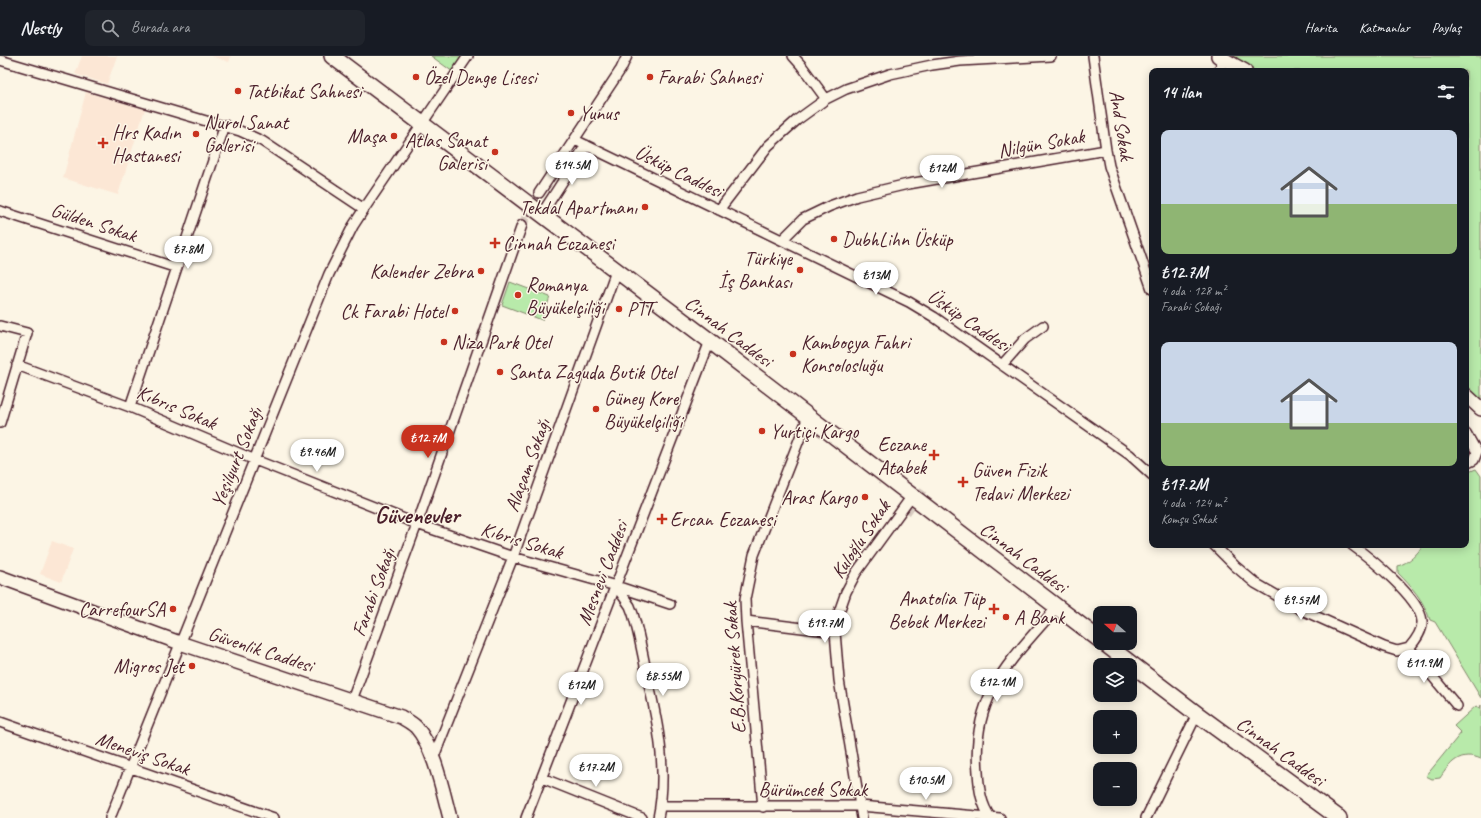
<!DOCTYPE html>
<html lang="tr">
<head>
<meta charset="utf-8">
<style>
  :root { --surface:#171b24; --page:#20242c; --text:#f1f3f6; --muted:#9ea1a6; --line:#363941; --accent:#c8321e }
  body { margin:0; font-family:Caveat,sans-serif; background:var(--page); color:var(--text); height:100vh; display:flex; flex-direction:column; font-size:15px; white-space:nowrap }
  * { box-sizing:border-box; margin:0 }
  p { font-size:13px; color:var(--muted) }
  .icon { flex:none; width:22px; height:22px; fill:none; stroke:currentColor; stroke-width:2; stroke-linecap:round; stroke-linejoin:round }
  .map { position:relative; flex:1; overflow:hidden }
  .drawer { position:absolute; left:1149px; top:12px; width:320px; height:480px; display:flex; flex-direction:column; background:var(--surface); border-radius:8px; box-shadow:0 2px 10px #0003 }
  .drawer>* { flex:none }
  .needle { width:26px; rotate:291deg }
  .buttons { position:absolute; left:1093px; top:550px; display:grid; gap:8px }
  .buttons a { display:grid; place-items:center; width:44px; height:44px; border-radius:8px; background:var(--surface); box-shadow:0 2px 10px #0003; font-size:20px }
  .price { position:absolute; translate:-50% -34px; padding:0 9px; border-radius:14px; background:#fff; color:#222; font-size:13px; line-height:26px; filter:drop-shadow(0 1px 2px #0008) }
  .price::after { content:''; position:absolute; left:50%; top:24px; width:12px; height:9px; margin-left:-6px; background:inherit; clip-path:polygon(0 0,100% 0,50% 100%) }
  .price.selected { background:var(--accent); color:#fff }
  ul { padding:0; list-style:none }
  li { display:grid; align-content:center; gap:8px; height:212px; padding:0 12px }
  li span { display:grid; place-items:center; height:124px; border-radius:8px; color:#555 }
  li>.icon { margin-inline-start:auto }
  span .icon { width:72px; height:72px; fill:#fffc; stroke-width:1 }
  li b { font-size:17px }
  h2 { display:flex; justify-content:space-between; align-items:center; height:48px; padding:0 12px; font-size:17px }
  header { display:flex; align-items:center; gap:24px; box-sizing:border-box; height:56px; padding:0 20px; background:var(--surface); border-bottom:1px solid var(--line) }
  header strong { font-size:19px }
  nav { display:flex; gap:22px; margin-inline-start:auto; font-size:14px }
  .search { width:280px; height:36px; background:var(--page); display:flex; align-items:center; gap:10px; box-sizing:border-box; padding:0 14px; border-radius:8px; color:var(--muted); font-size:15px }
  .map>svg:first-child { display:block }
</style>
</head>
<body>
<header>
<strong>Nestly</strong>
<div class="search"><svg class="icon" aria-label="search" viewBox="0 0 24 24"><circle cx="10" cy="10" r="6"/><path d="M15 15l6 6"/></svg>Burada ara</div>
<nav><a>Harita</a><a>Katmanlar</a><a>Paylaş</a></nav>
</header>
<div class="map">
<svg width="1481" height="762" viewBox="0 0 1481 762">
  <rect width="100%" height="100%" fill="#fcf5e5"/>
  <filter id="ink" filterUnits="userSpaceOnUse"><feTurbulence type="fractalNoise" baseFrequency=".025" numOctaves="2"/><feDisplacementMap in="SourceGraphic" scale="8" xChannelSelector="R" yChannelSelector="G"/><feConvolveMatrix kernelMatrix="1 2 1 2 8 2 1 2 1" color-interpolation-filters="sRGB"/></filter>
  <g filter="url(#ink)">
    <!-- built -->
    <path fill="#fce7d5" d="M82,0H117L107,28L75,18Z
      M211,0H231L229,6Z
      M86,36L145,53L118,139L63,122Z
      M52,485L73,493L61,526L40,518Z"/>
    <!-- green -->
    <path fill="#b8eaaa" stroke="#81846a" d="M431,0H462L453,16Z
      M1218,0H1481V353L1466,339V15H1245Z
      M510,226L550,241L542,264L502,249Z
      M1476,413L1481,420V642L1435,566L1430,564C1424,545 1412,531 1398,517V510C1409,506 1417,499 1423,489H1466V417Z
      M1481,649V703C1460,694 1450,707 1440,722L1432,723L1426,720L1461,677L1454,670L1476,650L1480,652Z"/>
    <g fill="none" stroke-linecap="round" stroke-linejoin="round">
      <!-- pedestrian-tunnel -->
      <path stroke="#d8cac0" stroke-width="7" stroke-dasharray="7 3.5" stroke-linecap="butt" d="M907,457L924,433"/>
      <!-- minor-tunnel -->
      <path stroke="#d8cac0" stroke-width="9" stroke-dasharray="9 4.5" stroke-linecap="butt" d="M522,169L539,137"/>
      <defs>
        <path id="minor" d="M793,0L801,9L826,43
          M1093,0L1106,94L1109,110L1152,233
          M0,4L240,75L262,85L364,153
          M1219,15L1223,3
          M575,84L909,246L934,261L1130,399L1152,419
          M539,137L621,13L627,0
          M719,154L768,90L797,64L826,43L846,33L890,18L932,9L960,5L1051,0
          M0,155L177,212
          M541,159L586,89
          M782,184L803,163L830,150L857,140L908,128L1106,94
          M0,270L27,277L0,367
          M17,309L130,351L255,404L417,468L513,501L616,530L670,548
          M1002,309L1025,283L1043,270
          M130,351L225,69
          M1466,377L1477,396L1474,404L1466,408
          M1214,489L1235,510L1255,527L1302,554L1384,591L1397,595L1409,592
          M1352,489C1370,502 1420,542 1422,565C1423,575 1415,585 1409,592
          M616,530L630,550L633,558C639,578 643,599 647,620C658,667 668,715 658,762
          M746,565L835,576
          M1409,592L1457,650
          M352,644L417,468L522,169
          M0,666L274,762
          M433,703L513,501L616,215
          M542,722L642,762
          M660,750H860L1000,762
          M763,751L746,565L745,543L754,499L808,361
          M110,762L329,218L353,170L364,153L468,0
          M526,762L710,285
          M862,762L839,624L835,576L839,556L846,536L856,517L912,440
          M991,762C981,749 979,732 978,716C971,638 1011,605 1057,551
          M1146,762L1197,658"/>
        <path id="secondary" d="M1218,0L1245,15
          M1466,339L1481,353
          M0,521L180,587L401,661C406,664 412,667 416,671C434,691 443,736 450,762"/>
        <path id="primary" d="M332,0L710,285L1100,584
          M1104,587L1197,658L1339,762"/>
      </defs>
      <!-- minor casing -->
      <use href="#minor" stroke="#4a1f2b" stroke-width="12"/>
      <!-- secondary casing -->
      <use href="#secondary" stroke="#4a1f2b" stroke-width="16"/>
      <!-- primary casing -->
      <use href="#primary" stroke="#4a1f2b" stroke-width="18"/>
      <!-- minor -->
      <use href="#minor" stroke="#fcf5e5" stroke-width="9"/>
      <!-- secondary -->
      <use href="#secondary" stroke="#fcf5e5" stroke-width="13"/>
      <!-- primary -->
      <use href="#primary" stroke="#fcf5e5" stroke-width="15"/>
    </g>
  </g>
  <!-- markers -->
  <g fill="#c8321e" stroke="#fcf5e5" stroke-width="1.5">
    <circle cx="416" cy="21" r="4"/>
    <circle cx="650" cy="21" r="4"/>
    <circle cx="238" cy="35" r="4"/>
    <circle cx="571" cy="57" r="4"/>
    <circle cx="196" cy="78" r="4"/>
    <circle cx="394" cy="80" r="4"/>
    <path d="M101 81h4v4h4v4h-4v4h-4v-4h-4v-4h4z"/>
    <circle cx="495" cy="96" r="4"/>
    <circle cx="645" cy="151" r="4"/>
    <circle cx="834" cy="183" r="4"/>
    <path d="M493 181h4v4h4v4h-4v4h-4v-4h-4v-4h4z"/>
    <circle cx="800" cy="214" r="4"/>
    <circle cx="481" cy="215" r="4"/>
    <circle cx="518" cy="239" r="4"/>
    <circle cx="619" cy="253" r="4"/>
    <circle cx="455" cy="255" r="4"/>
    <circle cx="444" cy="286" r="4"/>
    <circle cx="793" cy="298" r="4"/>
    <circle cx="500" cy="316" r="4"/>
    <circle cx="596" cy="353" r="4"/>
    <circle cx="762" cy="375" r="4"/>
    <path d="M932 393h4v4h4v4h-4v4h-4v-4h-4v-4h4z"/>
    <path d="M961 420h4v4h4v4h-4v4h-4v-4h-4v-4h4z"/>
    <circle cx="865" cy="441" r="4"/>
    <path d="M660 457h4v4h4v4h-4v4h-4v-4h-4v-4h4z"/>
    <circle cx="173" cy="553" r="4"/>
    <path d="M992 547h4v4h4v4h-4v4h-4v-4h-4v-4h4z"/>
    <circle cx="1006" cy="561" r="4"/>
    <circle cx="192" cy="610" r="4"/>
  </g>
  <g text-anchor="middle" stroke-width="3" stroke-linejoin="round" paint-order="stroke">
    <!-- poi labels -->
    <g font-size="20" fill="#4a1f2b" stroke="#fcf5e5" text-anchor="start">
      <text x="424" y="28">Özel Denge Lisesi</text>
      <text x="658" y="28">Farabi Sahnesi</text>
      <text x="246" y="42">Tatbikat Sahnesi</text>
      <text x="579" y="64">Yunus</text>
      <text x="204" y="73">Nurol Sanat<tspan x="204" dy="23">Galerisi</tspan></text>
      <text x="112" y="83">Hrs Kadın<tspan x="112" dy="23">Hastanesi</tspan></text>
      <text x="386" y="87" text-anchor="end">Maşa</text>
      <text x="487" y="91" text-anchor="end">Atlas Sanat<tspan x="487" dy="23">Galerisi</tspan></text>
      <text x="637" y="158" text-anchor="end">Tekdal Apartmanı</text>
      <text x="842" y="190">DubhLihn Üsküp</text>
      <text x="503" y="194">Cinnah Eczanesi</text>
      <text x="792" y="209" text-anchor="end">Türkiye<tspan x="792" dy="23">İş Bankası</tspan></text>
      <text x="473" y="222" text-anchor="end">Kalender Zebra</text>
      <text x="526" y="235">Romanya<tspan x="526" dy="23">Büyükelçiliği</tspan></text>
      <text x="627" y="260">PTT</text>
      <text x="447" y="262" text-anchor="end">Ck Farabi Hotel</text>
      <text x="452" y="293">Niza Park Otel</text>
      <text x="801" y="293">Kamboçya Fahri<tspan x="801" dy="23">Konsolosluğu</tspan></text>
      <text x="508" y="323">Santa Zaguda Butik Otel</text>
      <text x="604" y="349">Güney Kore<tspan x="604" dy="23">Büyükelçiliği</tspan></text>
      <text x="770" y="382">Yurtiçi Kargo</text>
      <text x="926" y="395" text-anchor="end">Eczane<tspan x="926" dy="23">Atabek</tspan></text>
      <text x="972" y="421">Güven Fizik<tspan x="972" dy="23">Tedavi Merkezi</tspan></text>
      <text x="857" y="448" text-anchor="end">Aras Kargo</text>
      <text x="670" y="470">Ercan Eczanesi</text>
      <text x="985" y="549" text-anchor="end">Anatolia Tüp<tspan x="985" dy="23">Bebek Merkezi</tspan></text>
      <text x="165" y="560" text-anchor="end">CarrefourSA</text>
      <text x="1014" y="568">A Bank</text>
      <text x="184" y="617" text-anchor="end">Migros Jet</text>
    </g>
    <!-- street labels -->
    <g font-size="20" fill="#4a1f2b" stroke="#fcf5e5">
      <text transform="translate(1122 69) rotate(81)" y="7">And Sokak</text>
      <text transform="translate(1041 87) rotate(-10)" y="7">Nilgün Sokak</text>
      <text transform="translate(679 115) rotate(26)" y="7">Üsküp Caddesi</text>
      <text transform="translate(94 166) rotate(18)" y="7">Gülden Sokak</text>
      <text transform="translate(969 264) rotate(34)" y="7">Üsküp Caddesi</text>
      <text transform="translate(729 275) rotate(37)" y="7">Cinnah Caddesi</text>
      <text transform="translate(177 351) rotate(23)" y="7">Kıbrıs Sokak</text>
      <text transform="translate(236 401) rotate(-68)" y="7">Yeşilyurt Sokağı</text>
      <text transform="translate(527 409) rotate(-70)" y="7">Alaçam Sokağı</text>
      <text transform="translate(860 483) rotate(-56)" y="7">Kuloğlu Sokak</text>
      <text transform="translate(522 484) rotate(17)" y="7">Kıbrıs Sokak</text>
      <text transform="translate(1024 501) rotate(37)" y="7">Cinnah Caddesi</text>
      <text transform="translate(602 517) rotate(-69)" y="7">Mesnevi Caddesi</text>
      <text transform="translate(373 536) rotate(-70)" y="7">Farabi Sokağı</text>
      <text transform="translate(261 593) rotate(18)" y="7">Güvenlik Caddesi</text>
      <text transform="translate(734 612) rotate(-94)" y="7">E.B.Koryürek Sokak</text>
      <text transform="translate(1281 695) rotate(36)" y="7">Cinnah Caddesi</text>
      <text transform="translate(143 697) rotate(19)" y="7">Meneviş Sokak</text>
      <text x="813" y="740">Bürümcek Sokak</text>
    </g>
    <!-- district labels -->
    <g font-size="24" font-weight="bold" fill="#4a1f2b" stroke="#fcf5e5">
      <text x="417" y="467">Güvenevler</text>
    </g>
  </g>
</svg>
<div class="buttons">
<a><svg class="needle" viewBox="-14 -14 28 28"><path d="M0-13l5 13h-10z" fill="#e53935"/><path d="M0 13l5-13h-10z" fill="#9ea1a6"/></svg></a>
<a><svg class="icon" aria-label="layers" viewBox="0 0 24 24"><path d="M12 4l9 5-9 5-9-5zM3 14l9 5 9-5"/></svg></a>
<a>+</a>
<a>−</a>
</div>
<b class="price" style="left:572px;top:130px">₺14.5M</b>
<b class="price" style="left:942px;top:133px">₺12M</b>
<b class="price" style="left:188px;top:214px">₺7.8M</b>
<b class="price" style="left:876px;top:240px">₺13M</b>
<b class="price selected" style="left:428px;top:403px">₺12.7M</b>
<b class="price" style="left:317px;top:417px">₺9.46M</b>
<b class="price" style="left:1301px;top:565px">₺9.57M</b>
<b class="price" style="left:825px;top:588px">₺19.7M</b>
<b class="price" style="left:1424px;top:628px">₺11.9M</b>
<b class="price" style="left:663px;top:641px">₺8.55M</b>
<b class="price" style="left:997px;top:647px">₺12.1M</b>
<b class="price" style="left:581px;top:650px">₺12M</b>
<b class="price" style="left:596px;top:732px">₺17.2M</b>
<b class="price" style="left:926px;top:745px">₺10.5M</b>
<section class="drawer">
<h2>14 ilan<svg class="icon" aria-label="filters" viewBox="0 0 24 24"><path d="M4 7h16M4 17h16"/><circle cx="9" cy="7" r="2"/><circle cx="15" cy="17" r="2"/></svg></h2>
<ul>
<li><span style="background:linear-gradient(#c9d6e8 60%,#8fb573 0)"><svg class="icon" aria-label="home" viewBox="0 0 24 24"><path d="M3 11l9-7 9 7M6 9v11h12V9"/></svg></span><div><b>₺12.7M</b><p>4 oda · 128 m²</p><p>Farabi Sokağı</p></div></li>
<li><span style="background:linear-gradient(#c9d6e8 65%,#8fb573 0)"><svg class="icon" aria-label="home" viewBox="0 0 24 24"><path d="M3 11l9-7 9 7M6 9v11h12V9"/></svg></span><div><b>₺17.2M</b><p>4 oda · 124 m²</p><p>Komşu Sokak</p></div></li>
</ul>
</section>
</div>
</body>
</html>
